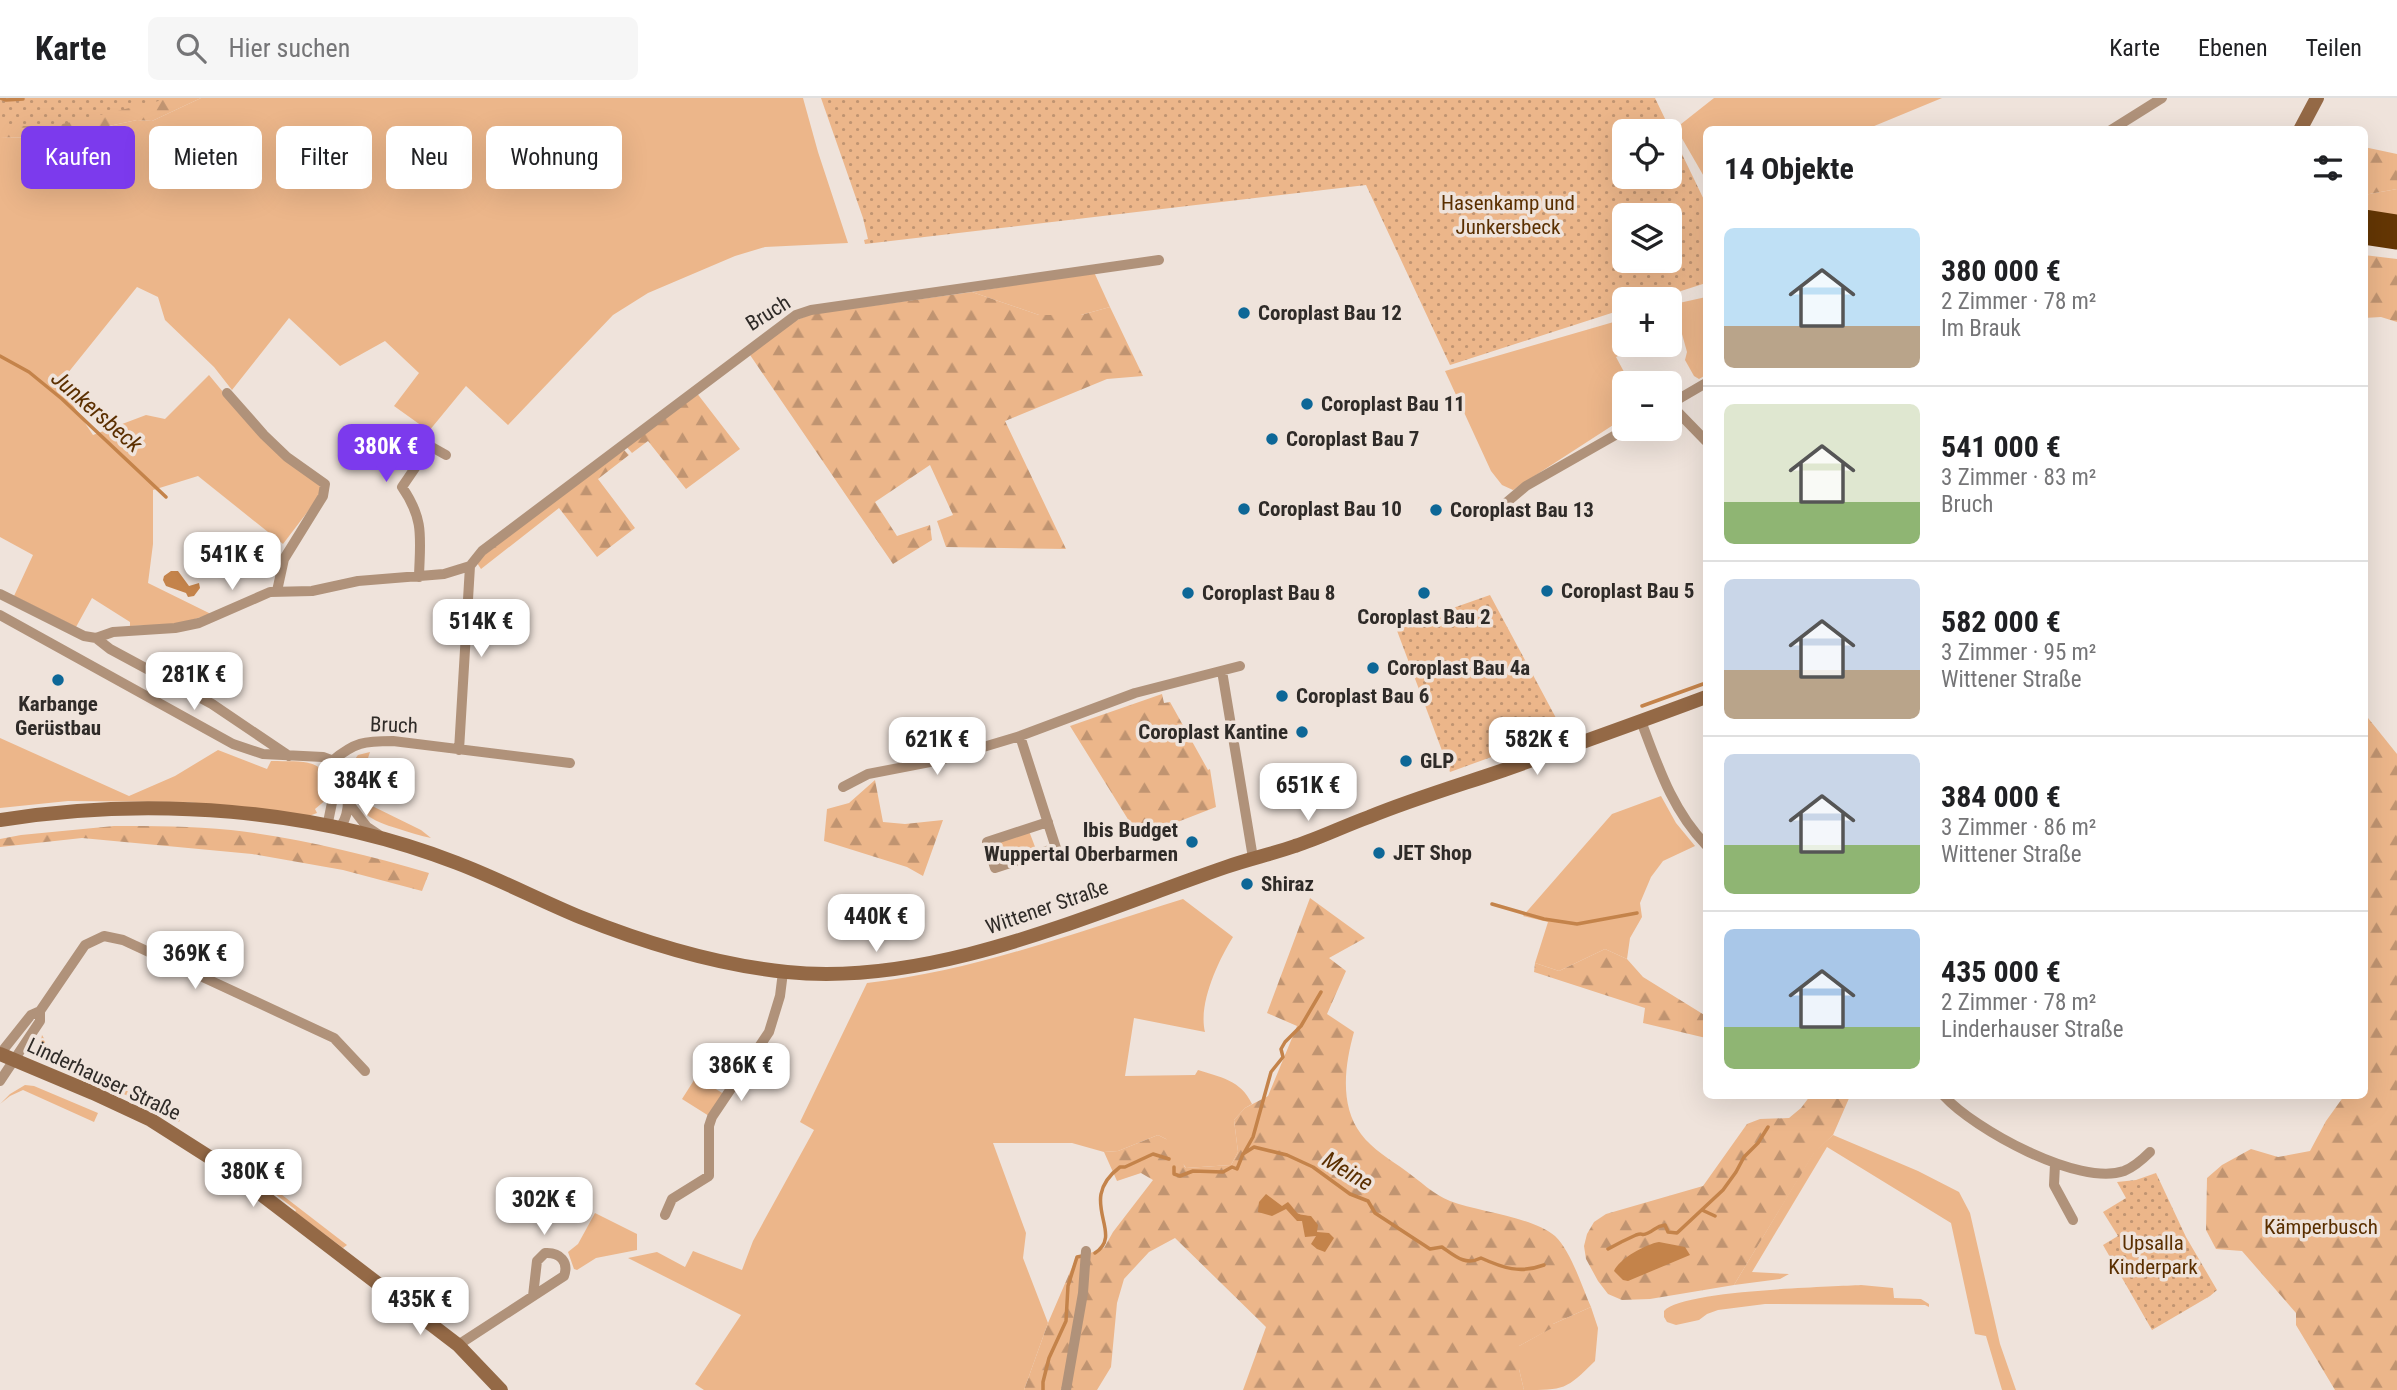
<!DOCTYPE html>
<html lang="de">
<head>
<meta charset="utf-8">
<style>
  :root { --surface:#fff; --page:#f6f6f6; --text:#202124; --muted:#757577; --line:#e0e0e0; --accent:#7c3aed }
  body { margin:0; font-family:"Roboto Condensed",sans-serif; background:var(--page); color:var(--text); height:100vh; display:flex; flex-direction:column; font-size:26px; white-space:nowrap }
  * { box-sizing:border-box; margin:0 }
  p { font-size:23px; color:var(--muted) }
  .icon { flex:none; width:38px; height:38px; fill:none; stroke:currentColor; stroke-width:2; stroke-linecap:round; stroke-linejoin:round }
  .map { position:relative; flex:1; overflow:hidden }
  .drawer { position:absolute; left:1703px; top:28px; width:665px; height:973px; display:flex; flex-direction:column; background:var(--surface); border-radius:10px; box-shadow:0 7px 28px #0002 }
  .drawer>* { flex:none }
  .guide { position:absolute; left:21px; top:28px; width:665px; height:63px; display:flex; gap:14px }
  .controls { position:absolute; left:1612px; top:21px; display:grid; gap:14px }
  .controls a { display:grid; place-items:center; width:70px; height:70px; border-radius:10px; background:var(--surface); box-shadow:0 7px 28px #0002; font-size:35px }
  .price { position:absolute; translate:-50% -60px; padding:0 16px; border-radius:14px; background:#fff; color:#222; font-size:23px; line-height:46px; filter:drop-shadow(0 2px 4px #0008) }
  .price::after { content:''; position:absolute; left:50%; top:42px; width:21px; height:16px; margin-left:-10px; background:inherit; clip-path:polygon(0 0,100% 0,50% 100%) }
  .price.active { background:var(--accent); color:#fff }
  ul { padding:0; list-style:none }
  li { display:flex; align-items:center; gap:21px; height:175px; padding:0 21px }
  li+li { border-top:2px solid var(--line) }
  li span { display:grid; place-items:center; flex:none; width:196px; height:140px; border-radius:10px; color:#555 }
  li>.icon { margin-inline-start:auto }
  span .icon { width:84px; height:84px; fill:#fffc; stroke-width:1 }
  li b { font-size:30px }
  h2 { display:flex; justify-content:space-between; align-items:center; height:84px; padding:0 21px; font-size:30px }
  .chip { padding:0 24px; border-radius:10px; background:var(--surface); box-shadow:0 7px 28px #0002; font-size:24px; line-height:63px }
  .chip.active { background:var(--accent); color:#fff }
  header { display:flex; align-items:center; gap:42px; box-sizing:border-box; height:98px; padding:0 35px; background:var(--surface); border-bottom:2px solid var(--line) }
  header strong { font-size:33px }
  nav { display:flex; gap:38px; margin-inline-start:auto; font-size:24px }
  .search { width:490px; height:63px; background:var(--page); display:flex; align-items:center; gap:18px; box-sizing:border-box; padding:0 24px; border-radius:10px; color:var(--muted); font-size:26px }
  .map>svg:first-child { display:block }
</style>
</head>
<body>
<header>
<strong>Karte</strong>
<div class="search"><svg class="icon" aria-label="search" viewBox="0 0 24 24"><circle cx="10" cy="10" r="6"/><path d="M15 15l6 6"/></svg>Hier suchen</div>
<nav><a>Karte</a><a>Ebenen</a><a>Teilen</a></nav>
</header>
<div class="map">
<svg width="2397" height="1292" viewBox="0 0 2397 1292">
  <defs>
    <pattern id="forest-firs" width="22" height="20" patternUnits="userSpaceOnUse" patternTransform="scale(1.75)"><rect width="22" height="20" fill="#ecb68a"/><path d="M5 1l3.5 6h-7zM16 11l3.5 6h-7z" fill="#c09471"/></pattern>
    <pattern id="park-dots" width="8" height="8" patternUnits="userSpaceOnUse" patternTransform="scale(1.75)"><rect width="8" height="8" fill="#ecb68a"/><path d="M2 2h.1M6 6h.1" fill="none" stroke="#c09471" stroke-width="1.8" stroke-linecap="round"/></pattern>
  </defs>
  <rect width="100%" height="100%" fill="#efe3db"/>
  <!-- grass -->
  <path fill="#ecb68a" d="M201,0H803L818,54L848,145L765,149L735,158L648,195L613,217L508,327L466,288L429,333L394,308L419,275L385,243L340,268L289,220L232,292L214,269L165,222L158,199L137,189L59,286L93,337L146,317L165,321L209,277L247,323L322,390L315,404L283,446L198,378L153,392V446L148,485L211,516L179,526L130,528V524L92,500L76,529L14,498L33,457L0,439V39L36,40L54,32L73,30L90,32L137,22L152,23Z
    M1714,0H1942L1867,31L1706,32V82L1676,30Z
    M2397,91V121L2364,111V97Z
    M1094,174L1110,209L1081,217H1039L972,194Z
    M1706,199V277L1699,281L1694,278L1685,262L1687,254L1677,218L1670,220V207Z
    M1624,221V247H1641L1616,259L1630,285H1624V320L1513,392L1502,387L1491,373L1445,273Z
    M0,640L129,698L175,678L218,652L267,671L271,663C303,664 332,658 327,701L315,711L317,715L309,718L187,704L68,703L0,710Z
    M370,654L368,660L360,667C359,681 355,695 366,705L421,732L431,740C421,738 409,734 399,731C369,722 357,716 353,683C352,673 351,666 358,657Z
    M1661,698L1676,725L1695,748L1663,763L1651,779L1640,805L1642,819L1630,840L1627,861L1605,851L1559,873L1535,865L1548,824L1523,818L1612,716Z
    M1029,733L1037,754L998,764L993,747Z
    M1183,801L1233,839C1218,863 1198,906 1205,934L1134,920L1125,978L1195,977L1198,972C1220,979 1241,982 1252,1006L1245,1010L1234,1022L1238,1054L1231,1067L1186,1070L1166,1041L1158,1037L1118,1053L1104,1054L1072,1045H993L1026,1135L1023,1160L1048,1225L1024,1292H704L695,1286L741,1217L628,1160L657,1154L685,1169L693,1153L742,1172L753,1143L814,1032L800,1024L867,885C976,873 1079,833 1183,801Z
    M42,937L50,951L180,1022L179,1024L139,1003L45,960L39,952Z
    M696,979L724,996L709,1018L682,1001Z
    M25,987L34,988L98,1015L94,1024L23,992L10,998L0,1006L10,996Z
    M1833,1037L1918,1073L1959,1094L1970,1115L2000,1246L2016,1292H2002L1986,1238L1975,1236L1951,1125L1827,1049L1752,1174L1789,1176L1780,1181L1734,1187L1814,1054Z
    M264,1083L347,1147L343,1150L295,1114L296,1112L267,1090Z
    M595,1115L637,1136V1152L596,1160L577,1172L574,1171L568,1154L578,1146Z
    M1861,1187L1893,1190L1894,1200L1921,1201L1929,1206V1209L1925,1207L1765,1206L1718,1212L1707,1216L1699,1222L1676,1227L1667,1224L1664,1219V1213C1681,1192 1829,1189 1861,1187Z
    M1591,1209L1598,1230L1595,1263C1566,1292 1564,1292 1524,1292L1519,1271V1248L1553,1229V1226Z"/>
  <!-- forest -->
  <path fill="url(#forest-firs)" d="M45,0H201L152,23L137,22L90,32L73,30L54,32L36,40L0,39V1Z
    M2364,49L2397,56V91L2364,97Z
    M2364,157L2397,161V224L2381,219L2364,220Z
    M972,194L1039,217H1081L1110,209L1143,278L1107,281L1005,323L1066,451L946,449L937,423L953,417L930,367L875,404L897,438L930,427L932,442L893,466L748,254L789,225L812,216Z
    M696,294L740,351L686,391L648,343L632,355L625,347Z
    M624,352L629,357L598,381L635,430L597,459L559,410L481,471L477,465L480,457Z
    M1162,596L1164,605L1170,604L1208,672L1210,671L1216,709L1139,739L1070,628Z
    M2364,615L2397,656V1292H2335L2296,1227V1215L2242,1153L2216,1151L2206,1132L2207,1080L2222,1067L2251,1051L2278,1059L2310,1053L2326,1023L2344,998H2364Z
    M875,682L883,724L905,726L943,722L923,778L907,769L824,743L827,711L849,705Z
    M114,728C153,728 192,728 231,732C299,740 364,756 429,775L422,793L343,772L252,756L82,740L0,749V741L21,737Z
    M1310,800L1365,840L1329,860L1346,873L1327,916L1354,934C1345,966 1339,1007 1361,1036C1372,1051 1391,1062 1406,1073C1419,1082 1434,1097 1450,1103C1479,1114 1533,1119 1555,1138C1571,1153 1582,1189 1591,1209L1553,1226L1554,1229L1519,1248V1271L1524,1292H1243L1266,1229L1175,1140L1149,1154L1124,1181L1117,1205L1111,1269L1097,1292H1024L1048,1225L1076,1160L1104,1150L1113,1134L1153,1082L1141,1075L1117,1083L1104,1054L1118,1053L1158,1037L1182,1049L1184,1068L1186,1070L1231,1067L1238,1054L1234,1022L1245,1010L1268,998L1297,928L1267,915Z
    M1605,851L1627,861L1643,879L1706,918V940L1643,925L1645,910L1534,874L1535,865L1559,873Z
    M1810,998H1850L1833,1037L1814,1055L1734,1187L1650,1201L1622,1202L1608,1196L1598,1183L1586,1161L1584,1148L1587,1136L1594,1124L1606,1116L1703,1088L1747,1026L1760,1021L1789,1020L1801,1010Z"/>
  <!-- park -->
  <path fill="url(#park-dots)" fill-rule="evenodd" d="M0,0H171L54,28H0Z
    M821,0H1655L1706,106V185L1656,201H1624V211L1450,267L1366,87L865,146L864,142L868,141L863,120ZM1624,33H1670V79H1624ZM1624,117H1670V163H1624Z
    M1490,497L1563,633L1450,674L1396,530Z
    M2156,1075L2186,1139L2217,1192L2210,1198L2152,1232L2103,1147L2118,1138L2103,1114L2126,1100L2117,1084L2136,1082Z"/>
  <!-- water -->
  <path fill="#c4834a" d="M171,473H178L189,488L199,485L200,490L194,498L188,499L186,495L166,488L163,482L164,478Z
    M1266,1096L1282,1108L1288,1104C1300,1117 1294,1116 1311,1118L1318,1127L1317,1134L1329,1135L1334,1140L1325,1154L1317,1151L1311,1146L1316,1138L1305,1139L1302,1123H1297L1286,1111L1272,1118L1258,1114L1259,1104Z
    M1659,1144L1685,1149L1690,1157L1628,1183L1623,1182L1614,1173C1619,1161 1646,1146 1659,1144Z"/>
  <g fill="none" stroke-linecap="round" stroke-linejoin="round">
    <!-- stream -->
    <path stroke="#c4834a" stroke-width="3.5" d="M0,0L6,2L23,1
      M0,258L29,274L62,301L166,399
      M1642,608L1703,586
      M1492,806L1544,821L1577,826L1637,815
      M1244,1055L1253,1039L1271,974L1283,959L1281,951L1285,944L1301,928L1321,894
      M1174,1069V1076L1180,1078L1193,1073L1223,1074L1232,1069L1237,1071L1243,1056L1254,1049L1287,1057L1313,1069L1350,1096L1368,1103L1375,1115L1430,1151L1442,1149C1455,1158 1465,1168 1481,1160C1503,1170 1520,1176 1544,1167
      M1702,1112L1715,1118
      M1608,1151C1617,1146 1627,1141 1636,1137C1645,1134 1640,1139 1648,1135C1655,1132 1656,1128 1665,1127L1668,1134L1677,1135L1723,1092L1736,1074L1744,1059L1758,1045L1768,1029
      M1095,1155C1126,1135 1075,1103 1120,1069H1125L1153,1056L1169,1061
      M1043,1292V1284L1049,1260L1066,1223L1068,1188L1077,1159L1082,1158"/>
    <!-- minor -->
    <path stroke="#b0927a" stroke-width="10" d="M2111,32L2162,0
      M227,295L264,337L287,359L325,386L323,398L284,461L277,493
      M1670,306L1706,343
      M1670,306L1706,285
      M1507,404L1526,388L1626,331
      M419,479C420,441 425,422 402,389L430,348L446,357
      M0,496L84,538L96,540L113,534L175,530L199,525L270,494L312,493L358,483L444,476L470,468L482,453L796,217L811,212L1159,162
      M0,517L233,646L263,656L323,659L339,665C349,681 352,713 341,728L334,730
      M96,540L110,551L212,606L289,658
      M1222,573L1253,760
      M1641,623C1658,668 1672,712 1706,747
      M1020,638L1056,750L995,770L987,744L1048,724
      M459,652L470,468
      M332,663C355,644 364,643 393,643L570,665
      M843,689L868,676L940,662L1020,638L1135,595L1240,568
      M347,703L367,729L379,737
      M327,729L334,695L332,663
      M0,956L31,917L40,913
      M0,983L40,923V913L85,847L104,838L123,842L334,940L365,973
      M1944,998C1974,1031 2079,1089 2124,1073C2134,1069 2142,1062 2150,1054
      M2055,1066L2054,1087L2073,1122
      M665,1117L672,1101L709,1078V1028L712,1019L769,934L780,898L783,874
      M458,1247L564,1178C569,1164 560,1154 545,1155L537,1163L533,1198
      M1066,1292L1083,1195L1086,1153"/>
    <!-- secondary -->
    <path stroke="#946946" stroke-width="14" d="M2300,32L2317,0
      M0,722C150,698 315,710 457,765C499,781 539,802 580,819C645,845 717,867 787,874C934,889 1089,816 1226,769C1249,761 1272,756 1295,748C1320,740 1344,728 1369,719C1413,701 1460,687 1504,672C1572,648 1639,624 1706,599
      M0,956L93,995L151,1022L228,1071L458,1247L501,1292"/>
    <!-- motorway -->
    <path stroke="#643604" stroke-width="19" d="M2364,121L2397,126
      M2364,137L2397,142"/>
  </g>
  <!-- markers -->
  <g fill="#0d6797" stroke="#efe3db" stroke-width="2.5">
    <circle cx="1244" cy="215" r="7"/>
    <circle cx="1307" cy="306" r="7"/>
    <circle cx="1272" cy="341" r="7"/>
    <circle cx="1244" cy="411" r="7"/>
    <circle cx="1436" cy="412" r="7"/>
    <circle cx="1547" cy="493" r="7"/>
    <circle cx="1188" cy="495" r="7"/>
    <circle cx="1424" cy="495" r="7"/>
    <circle cx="1373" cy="570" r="7"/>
    <circle cx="58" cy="582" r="7"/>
    <circle cx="1282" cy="598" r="7"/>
    <circle cx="1302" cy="634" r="7"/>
    <circle cx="1406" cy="663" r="7"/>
    <circle cx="1192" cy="744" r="7"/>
    <circle cx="1379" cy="755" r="7"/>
    <circle cx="1247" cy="786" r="7"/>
  </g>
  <g text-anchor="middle" stroke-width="7" stroke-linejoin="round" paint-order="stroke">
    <!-- park labels -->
    <g font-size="21" fill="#5a2f00" stroke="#efe3db">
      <text x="1508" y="112">Hasenkamp und<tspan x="1508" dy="24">Junkersbeck</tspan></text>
      <text x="2321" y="1136">Kämperbusch</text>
      <text x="2153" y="1152">Upsalla<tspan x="2153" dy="24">Kinderpark</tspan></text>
    </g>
    <!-- street labels -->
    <g font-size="21" fill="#2f2b28" stroke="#efe3db">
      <text transform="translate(768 215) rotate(-32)" y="7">Bruch</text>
      <text transform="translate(394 627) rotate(2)" y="7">Bruch</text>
      <text transform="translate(1047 809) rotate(-19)" y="7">Wittener Straße</text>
      <text transform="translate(104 981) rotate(25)" y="7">Linderhauser Straße</text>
    </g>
    <!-- poi labels -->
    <g font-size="21" font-weight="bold" fill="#2f2b28" stroke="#efe3db" text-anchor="start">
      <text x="1258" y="222">Coroplast Bau 12</text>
      <text x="1321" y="313">Coroplast Bau 11</text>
      <text x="1286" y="348">Coroplast Bau 7</text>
      <text x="1258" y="418">Coroplast Bau 10</text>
      <text x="1450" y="419">Coroplast Bau 13</text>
      <text x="1561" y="500">Coroplast Bau 5</text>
      <text x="1202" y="502">Coroplast Bau 8</text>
      <text x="1424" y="526" text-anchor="middle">Coroplast Bau 2</text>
      <text x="1387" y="577">Coroplast Bau 4a</text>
      <text x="1296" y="605">Coroplast Bau 6</text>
      <text x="58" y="613" text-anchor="middle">Karbange<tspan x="58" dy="24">Gerüstbau</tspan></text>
      <text x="1288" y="641" text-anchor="end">Coroplast Kantine</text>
      <text x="1420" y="670">GLP</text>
      <text x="1178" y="739" text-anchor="end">Ibis Budget<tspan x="1178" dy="24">Wuppertal Oberbarmen</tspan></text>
      <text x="1393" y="762">JET Shop</text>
      <text x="1261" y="793">Shiraz</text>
    </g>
    <!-- water labels -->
    <g font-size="23" font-style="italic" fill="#5b2f00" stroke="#efe3db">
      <text transform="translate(97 313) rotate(41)" y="8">Junkersbeck</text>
      <text transform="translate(1348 1073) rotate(31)" y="8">Meine</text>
    </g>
  </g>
</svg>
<div class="controls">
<a><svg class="icon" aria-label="locate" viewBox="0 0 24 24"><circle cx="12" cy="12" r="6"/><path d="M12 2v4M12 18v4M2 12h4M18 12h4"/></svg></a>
<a><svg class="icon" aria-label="layers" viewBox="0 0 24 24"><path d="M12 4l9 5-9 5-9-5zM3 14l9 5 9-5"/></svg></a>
<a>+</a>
<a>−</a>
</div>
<b class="price active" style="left:386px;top:386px">380K €</b>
<b class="price" style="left:232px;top:494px">541K €</b>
<b class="price" style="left:481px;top:561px">514K €</b>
<b class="price" style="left:194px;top:614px">281K €</b>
<b class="price" style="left:937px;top:679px">621K €</b>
<b class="price" style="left:1537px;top:679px">582K €</b>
<b class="price" style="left:366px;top:720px">384K €</b>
<b class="price" style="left:1308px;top:725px">651K €</b>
<b class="price" style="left:876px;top:856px">440K €</b>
<b class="price" style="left:195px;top:893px">369K €</b>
<b class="price" style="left:741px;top:1005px">386K €</b>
<b class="price" style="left:253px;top:1111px">380K €</b>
<b class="price" style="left:544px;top:1139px">302K €</b>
<b class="price" style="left:420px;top:1239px">435K €</b>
<div class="guide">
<a class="chip active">Kaufen</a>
<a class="chip">Mieten</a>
<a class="chip">Filter</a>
<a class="chip">Neu</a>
<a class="chip">Wohnung</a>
</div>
<section class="drawer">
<h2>14 Objekte<svg class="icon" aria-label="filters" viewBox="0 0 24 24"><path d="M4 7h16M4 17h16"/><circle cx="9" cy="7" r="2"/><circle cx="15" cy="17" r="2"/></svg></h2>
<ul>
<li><span style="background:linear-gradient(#bfe0f5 70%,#b9a48a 0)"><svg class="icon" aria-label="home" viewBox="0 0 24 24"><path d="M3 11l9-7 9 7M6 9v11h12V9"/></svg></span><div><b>380 000 €</b><p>2 Zimmer · 78 m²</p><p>Im Brauk</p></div></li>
<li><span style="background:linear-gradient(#dfe7d0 70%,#8fb573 0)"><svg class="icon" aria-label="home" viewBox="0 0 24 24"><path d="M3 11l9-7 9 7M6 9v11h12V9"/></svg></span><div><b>541 000 €</b><p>3 Zimmer · 83 m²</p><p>Bruch</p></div></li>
<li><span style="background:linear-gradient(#c9d6e8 65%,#b9a48a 0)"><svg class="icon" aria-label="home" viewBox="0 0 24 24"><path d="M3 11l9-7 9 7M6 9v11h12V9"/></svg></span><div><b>582 000 €</b><p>3 Zimmer · 95 m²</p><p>Wittener Straße</p></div></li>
<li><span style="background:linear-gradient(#c9d6e8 65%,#8fb573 0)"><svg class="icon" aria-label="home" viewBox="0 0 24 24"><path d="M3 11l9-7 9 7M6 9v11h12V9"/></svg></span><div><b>384 000 €</b><p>3 Zimmer · 86 m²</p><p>Wittener Straße</p></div></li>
<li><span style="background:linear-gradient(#a9c7e8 70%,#8fb573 0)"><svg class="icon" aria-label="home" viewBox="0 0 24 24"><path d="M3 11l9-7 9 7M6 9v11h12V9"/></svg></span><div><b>435 000 €</b><p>2 Zimmer · 78 m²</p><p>Linderhauser Straße</p></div></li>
</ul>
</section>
</div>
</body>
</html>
